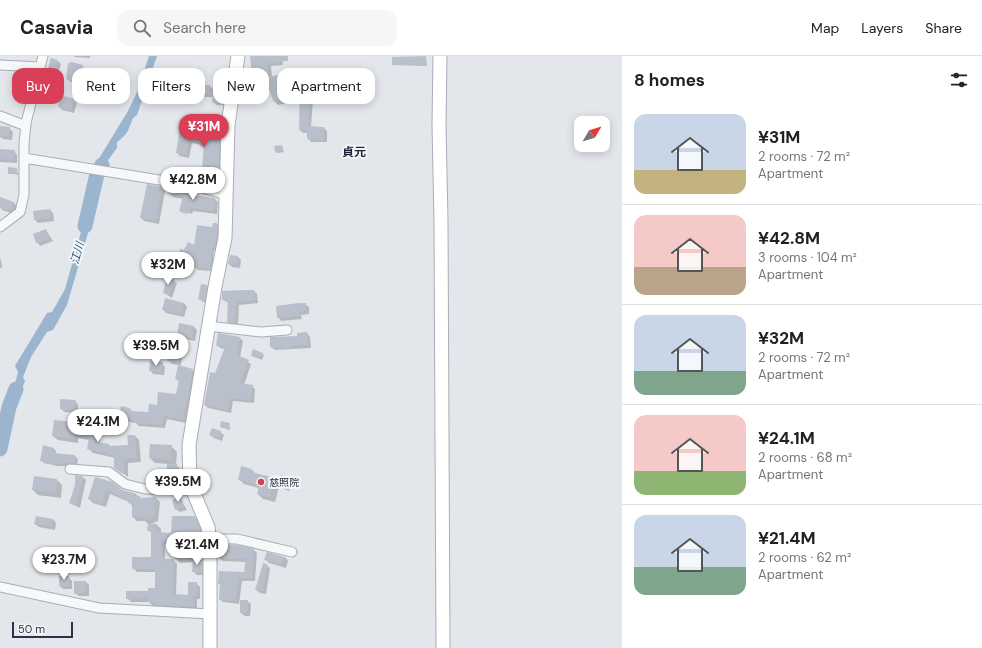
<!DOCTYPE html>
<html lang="en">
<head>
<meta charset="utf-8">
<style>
  :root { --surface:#fff; --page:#f6f6f6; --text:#202124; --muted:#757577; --line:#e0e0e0; --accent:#da3f58 }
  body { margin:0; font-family:"DM Sans","Noto Sans JP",sans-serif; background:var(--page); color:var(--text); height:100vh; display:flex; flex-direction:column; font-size:15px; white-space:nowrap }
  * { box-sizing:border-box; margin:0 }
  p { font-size:13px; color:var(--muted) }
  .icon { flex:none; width:22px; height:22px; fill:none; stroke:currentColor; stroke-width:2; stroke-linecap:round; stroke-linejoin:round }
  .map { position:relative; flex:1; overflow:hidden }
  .sheet { display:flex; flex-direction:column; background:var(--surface); width:360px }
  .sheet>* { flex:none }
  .banner { position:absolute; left:12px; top:12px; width:380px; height:36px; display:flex; gap:8px }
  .needle { width:26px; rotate:52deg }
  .tools { position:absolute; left:574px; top:60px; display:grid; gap:8px }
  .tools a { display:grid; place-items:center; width:36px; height:36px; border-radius:8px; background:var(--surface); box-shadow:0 2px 10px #0003; font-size:20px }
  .scale { position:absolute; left:12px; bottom:10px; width:61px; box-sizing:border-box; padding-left:4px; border:2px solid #293446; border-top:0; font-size:11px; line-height:14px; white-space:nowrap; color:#293446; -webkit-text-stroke:3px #f3f6f9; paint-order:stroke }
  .price { position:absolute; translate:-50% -34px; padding:0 9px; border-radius:14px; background:#fff; color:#222; font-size:13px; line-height:26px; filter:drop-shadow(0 1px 2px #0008) }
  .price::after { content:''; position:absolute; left:50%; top:24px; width:12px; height:9px; margin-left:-6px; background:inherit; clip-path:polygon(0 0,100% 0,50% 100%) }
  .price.selected { background:var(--accent); color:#fff }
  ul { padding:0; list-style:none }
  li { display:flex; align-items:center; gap:12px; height:100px; padding:0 12px }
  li+li { border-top:1px solid var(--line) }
  li span { display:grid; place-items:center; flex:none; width:112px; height:80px; border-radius:12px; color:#555 }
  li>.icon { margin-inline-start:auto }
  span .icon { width:48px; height:48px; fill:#fffc; stroke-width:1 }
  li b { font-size:17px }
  h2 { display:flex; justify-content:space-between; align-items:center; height:48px; padding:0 12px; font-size:17px }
  .pill { padding:0 14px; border-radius:12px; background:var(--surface); box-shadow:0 2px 10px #0003; font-size:14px; line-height:36px }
  .pill.selected { background:var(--accent); color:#fff }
  header { display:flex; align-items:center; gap:24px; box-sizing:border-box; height:56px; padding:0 20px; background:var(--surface); border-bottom:1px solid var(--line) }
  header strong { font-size:19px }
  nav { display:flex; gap:22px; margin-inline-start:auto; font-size:14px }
  .search { width:280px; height:36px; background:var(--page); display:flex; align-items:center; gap:10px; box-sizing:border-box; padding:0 14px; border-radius:12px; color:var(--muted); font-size:15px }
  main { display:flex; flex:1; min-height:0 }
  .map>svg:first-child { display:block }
</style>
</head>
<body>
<header>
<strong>Casavia</strong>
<div class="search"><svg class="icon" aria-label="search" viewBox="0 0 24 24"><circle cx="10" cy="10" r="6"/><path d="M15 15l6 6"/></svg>Search here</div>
<nav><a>Map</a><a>Layers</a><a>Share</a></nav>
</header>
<main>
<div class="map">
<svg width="622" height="592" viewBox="0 0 622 592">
  <rect width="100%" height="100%" fill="#e3e7ec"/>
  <!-- water -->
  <path fill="#9cb5cf" d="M149,0H157L137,59L133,62C128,74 129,77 117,86V92L108,104L107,111L95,109L128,55L138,34Z
    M90,150L94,153L93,160L67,249L53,274L47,276L31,301L23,321L25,325L16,347L13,346L9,351L18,316L15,310L47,257L52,256L65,233L88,151Z"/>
  <!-- shadow -->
  <path fill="#0003" d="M73,0H90V2L75,1Z
    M251,0L282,1L283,9L271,10L272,21L280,19L285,24L289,47L278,49L274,45L270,34L253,36L249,32L253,21Z
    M426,1L427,10L393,9Z
    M58,5L61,8L58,18L49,12Z
    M70,6L82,10L86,14L80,30L71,26L67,23Z
    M311,26L314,29L311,71L324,72L327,75V86H311L308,82V77H303L300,74Z
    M45,27L52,30L50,35L44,32Z
    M210,30L213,33V39H224L227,42L226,49H217L213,46V41H203L199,37Z
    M73,44L77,47L74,57L62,54L59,50Z
    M219,65L222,69L221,127L206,126L202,123L204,93L201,89L192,87L189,102L180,100L177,97L181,73L206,77Z
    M0,71L9,72L13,76L12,84L3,83L0,81Z
    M282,90L284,96L277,97L276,96Z
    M0,94L14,95L17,99V107L0,106Z
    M17,113L18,119L9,117Z
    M161,132L165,135L159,168L144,165L141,161Z
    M192,137L196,141L215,143L218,146L217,158L193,155L192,158L183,155V157L191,161L184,158L180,155L183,143L173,141L170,138Z
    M0,145L14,147L17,150L14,158L2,154Z
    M50,154L53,157L54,165L38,167L35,164Z
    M217,168L220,171L218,194H214L212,215L198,214L194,211L195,206L183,205L180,202L185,195L195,190Z
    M46,174L53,185L40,190L37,186Z
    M238,201L241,204L240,212L232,211L229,208Z
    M0,202L1,204L2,212H0Z
    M173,224L177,227L172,242L164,237Z
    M207,230L210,233L208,247L203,246L199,243Z
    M254,235L257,238L258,247L239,249L238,270L231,269L228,266L229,247L223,244V236Z
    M184,247L187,251L184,261L166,257L163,253Z
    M305,248L309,251V258L301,259L302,263L281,265L278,261Z
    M180,268L194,271L197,274L195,285L181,282L178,279Z
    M307,277L310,281L311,292L275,294L271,291Z
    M240,282L243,285L240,302L251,308L244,329L252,330L255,333L254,347L233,345L231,357L208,352L205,349L225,293L220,292L217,289Z
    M179,296L183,299L180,311L193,314L196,317L186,367L167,363L165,372L139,370L136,367L123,365L120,362L130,353L133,356L149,357L158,350L177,340L180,327L176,323L179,309L172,308L168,304Z
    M262,298L264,299L262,304L252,299Z
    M162,307L165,311L164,319L153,318L150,314Z
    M75,345L78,349V357L64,356L61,352Z
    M75,367L79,373L96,376L100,380V387L109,389L111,391L129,390L135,380L139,384L141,406L128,407V421L115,411V402L93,397L88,392L89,384L78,382V387L58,384L53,380Z
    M229,368L230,374L221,371Z
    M220,376L224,379L222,385L214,382L210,379Z
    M171,390L177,396L176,409L180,413V425L171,424L167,421L168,408L155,407L150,402Z
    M53,392L56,395L55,399L75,400L78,403L77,410H57L44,407L41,404Z
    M252,414L256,418L280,424L287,422L292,427L289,435L279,431L275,446L263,443L258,438L259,432L244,428L239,423Z
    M34,421L57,424L62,429L61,442L38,439L33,434Z
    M83,421L86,424L80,452L70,447Z
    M95,422L123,435L134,437L142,443L156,442L160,446L158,465L150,468L157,469L161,473V477L172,478L194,461L199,465L205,485H199L200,505L205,509V519H197L194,516V506L180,507L176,503L175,489L165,488V504H173L177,508L176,539L189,540L196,527L200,531V543H197V555L161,553L158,550H153L149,546H131L127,542L156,533V516H137L133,512L152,502V477L148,474L149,469L145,465H137L133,461V451L129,446L110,438L106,451L93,447L89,443Z
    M180,442L187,454L180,456L176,453Z
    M53,463L56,467L55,474L39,471L35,468Z
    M254,494L257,497L255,525H242L239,548L223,546L220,543L221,529L219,527L245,517L246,506L223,505L219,502Z
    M285,501L288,505L286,512L269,507L266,504Z
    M267,509L270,513L266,538L260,537L256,534Z
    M68,521L72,525V533H63L60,530Z
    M86,526L89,529V540H79L75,537Z
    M247,545L251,548L250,560H245L241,557Z"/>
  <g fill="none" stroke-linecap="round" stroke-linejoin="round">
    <!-- river -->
    <path stroke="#9cb5cf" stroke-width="15" d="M85,170L97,118L102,109
      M0,393L9,351L16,333"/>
  </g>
  <!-- building -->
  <path fill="#bac0cb" d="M250,0H288V5L267,7L269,21L281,18L285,43L273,45L268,29L248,32L246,21L252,20Z
    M426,0V9H392V1Z
    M51,2L58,4L55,15L48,12Z
    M72,6L83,9L77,27L66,23L68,7L71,8Z
    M300,24L312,25L308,70L324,71V84L307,83V74H299Z
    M44,25L51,27L49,34L42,32Z
    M198,29H210V38H198Z
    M213,38H224L223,47L212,46Z
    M60,39L74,43L71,54L58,51Z
    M206,64H219V125L201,123L204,90H200V87L189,84L186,99L176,97L180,72L205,76Z
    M0,70L10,71L9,81L0,80Z
    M282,89L283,95L275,96L274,90Z
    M0,93L15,94L14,104L0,103Z
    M8,111L17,112V118H8Z
    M147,128L162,131L156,165L140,162Z
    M170,132L193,136L192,139L215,142L214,155L190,152L188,158L179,155L183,141L169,138Z
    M0,141L14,146L11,155L0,152Z
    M50,153L51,162L34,164L33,155Z
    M213,167H217V181L215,192H212L210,213L193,211L194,204L179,202L180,193L184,194L188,186L194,189L197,169L212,171Z
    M46,173L50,182L36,187L33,178Z
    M230,199L238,200L237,209L228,208Z
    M167,221L174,223L169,239L163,237Z
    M201,228L207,229L205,245L198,243Z
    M245,234H254L255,244L236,246L235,267L227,266L228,245L222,244V235Z
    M165,242L184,247L181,258L162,254Z
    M299,247H306V255L298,256L299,260L277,262L276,250Z
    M179,267L194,270L192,282L177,279Z
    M307,276L308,289L290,290V292L270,291V281L297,280V277Z
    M218,277L240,281L237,299L249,304L240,327L253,329L251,345L230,342L228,355L204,349L210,316L215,317L225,291L216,290Z
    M169,293L180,295L178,307L167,305Z
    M253,293L263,297L260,303L251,300Z
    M150,305L163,306L161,317L149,315Z
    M178,309L193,313L183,364L164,360L162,369L135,367V365L119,362L121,350L130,352V355L148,356L149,348L157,349L158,336L176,338L179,324L175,323Z
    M60,343L76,344L75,354L60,353Z
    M54,364L75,366V371L96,375L95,386L109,388V390L128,389L127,379H135L137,402L124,403V418L121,417L114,412V399L87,393L89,381L74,378V383L52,380Z
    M221,365L230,367L229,373L220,371Z
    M212,372L221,375L219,382L209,379Z
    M150,388L172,389L171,404L149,402Z
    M43,389L54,392L52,397L75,399V407L53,408L40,405Z
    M167,408H177V422H166Z
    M241,410L252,413L251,416L280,423L281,419L288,422L284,431L274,427L270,442L257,438L259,429L238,424Z
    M75,419L83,420L76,450L69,447L75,429Z
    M34,420L57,423L56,437L32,434Z
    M95,421L113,426L123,434L134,437V440H140V442L156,441L155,461L144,465V461H132V448L128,447V445L106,434L102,448L88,443Z
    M181,441L184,450L175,454L172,444Z
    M36,460L53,463L52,471L34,468Z
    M172,460H195L200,473L201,481L196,482V502L175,503L174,486L161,484L162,503H174L173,538L188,539V526H197V540H193V551L156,549V546H148V542L126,543V535H148V532H155V513H132V501H151V475H147L148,467L157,468V476L171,477Z
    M219,489H238L254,493L252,522H239L236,545L219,544L220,528H218L219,515L244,516L246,503L218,502Z
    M267,496L285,501L282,509L264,504Z
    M193,504H202V516H192Z
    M263,507L267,508L263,535L255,534Z
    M59,520H69V530H59Z
    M74,525H86V537L74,538Z
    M240,544H248L247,557H240Z"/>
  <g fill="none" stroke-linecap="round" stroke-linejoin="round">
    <defs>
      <path id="street" d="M0,9L40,11
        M0,60L26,70
        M24,102L196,130L226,139
        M0,171L20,156L24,139V88L26,67L43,0
        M208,270L261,276L287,274
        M70,413L109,416L125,428L145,433L192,434
        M210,483H237L292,496
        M0,531L99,552L210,558"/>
      <path id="secondary" d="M440,0L439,69L441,165L443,592
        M210,592V487L208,471L190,428L189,389L215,231L225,182L228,69L238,0"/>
    </defs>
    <!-- street casing -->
    <use href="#street" stroke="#a7aeb7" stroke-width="11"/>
    <!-- secondary casing -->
    <use href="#secondary" stroke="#a7aeb7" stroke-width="15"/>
    <!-- street -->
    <use href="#street" stroke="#f6f8fa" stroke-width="9"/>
    <!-- secondary -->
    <use href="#secondary" stroke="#fff" stroke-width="13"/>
  </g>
  <!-- markers -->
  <circle fill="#da3f58" stroke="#f3f6f9" stroke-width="1.5" cx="261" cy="426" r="4"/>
  <g text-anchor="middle" stroke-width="4" stroke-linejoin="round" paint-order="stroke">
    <!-- poi labels -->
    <g font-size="10" fill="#293446" stroke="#f3f6f9" text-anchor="start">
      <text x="269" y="430">慈照院</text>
    </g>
    <!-- water labels -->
    <g font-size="11" font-style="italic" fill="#2f537e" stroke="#f3f6f9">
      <text transform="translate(77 197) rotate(-74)" y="4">江川</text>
    </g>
    <!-- quarter labels -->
    <g font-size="12" font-weight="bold" fill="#1b2537" stroke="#f3f6f9">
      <text x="354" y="100">貞元</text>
    </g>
  </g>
</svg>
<div class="tools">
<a><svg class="needle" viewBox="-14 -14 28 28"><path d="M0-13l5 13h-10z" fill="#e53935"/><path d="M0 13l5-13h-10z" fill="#757577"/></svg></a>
</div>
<div class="scale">50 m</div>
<b class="price selected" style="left:204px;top:92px">¥31M</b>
<b class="price" style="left:193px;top:145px">¥42.8M</b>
<b class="price" style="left:168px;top:230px">¥32M</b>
<b class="price" style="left:156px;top:311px">¥39.5M</b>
<b class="price" style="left:98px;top:387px">¥24.1M</b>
<b class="price" style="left:178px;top:447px">¥39.5M</b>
<b class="price" style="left:197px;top:510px">¥21.4M</b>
<b class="price" style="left:64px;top:525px">¥23.7M</b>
<div class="banner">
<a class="pill selected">Buy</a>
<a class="pill">Rent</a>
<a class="pill">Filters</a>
<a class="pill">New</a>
<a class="pill">Apartment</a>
</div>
</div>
<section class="sheet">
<h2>8 homes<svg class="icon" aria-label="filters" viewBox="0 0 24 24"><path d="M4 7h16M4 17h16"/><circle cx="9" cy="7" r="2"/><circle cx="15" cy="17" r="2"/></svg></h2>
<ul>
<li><span style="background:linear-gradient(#c9d6e8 70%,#c2b280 0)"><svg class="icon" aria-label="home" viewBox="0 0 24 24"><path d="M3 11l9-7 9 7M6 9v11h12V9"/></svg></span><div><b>¥31M</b><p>2 rooms · 72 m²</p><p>Apartment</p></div></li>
<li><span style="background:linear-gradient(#f6c9c9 65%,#b9a48a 0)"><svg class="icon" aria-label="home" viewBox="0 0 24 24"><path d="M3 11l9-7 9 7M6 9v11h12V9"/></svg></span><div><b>¥42.8M</b><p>3 rooms · 104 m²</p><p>Apartment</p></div></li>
<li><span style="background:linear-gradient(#c9d6e8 70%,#7fa58c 0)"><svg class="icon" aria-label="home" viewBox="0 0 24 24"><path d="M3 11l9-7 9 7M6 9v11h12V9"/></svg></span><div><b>¥32M</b><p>2 rooms · 72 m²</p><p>Apartment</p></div></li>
<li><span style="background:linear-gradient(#f6c9c9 70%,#8fb573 0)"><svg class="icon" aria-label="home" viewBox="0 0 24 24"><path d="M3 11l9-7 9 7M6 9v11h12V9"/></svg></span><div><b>¥24.1M</b><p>2 rooms · 68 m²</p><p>Apartment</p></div></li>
<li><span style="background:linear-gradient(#c9d6e8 65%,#7fa58c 0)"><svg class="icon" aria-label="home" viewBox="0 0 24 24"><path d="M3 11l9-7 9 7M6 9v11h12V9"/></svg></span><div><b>¥21.4M</b><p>2 rooms · 62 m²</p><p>Apartment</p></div></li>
</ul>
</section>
</main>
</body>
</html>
